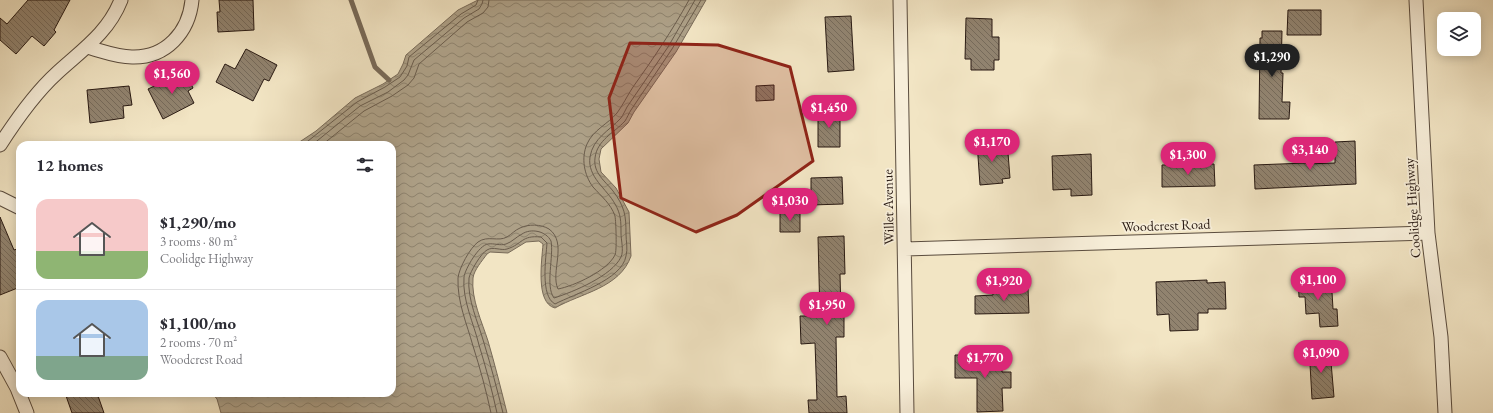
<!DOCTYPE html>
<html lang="en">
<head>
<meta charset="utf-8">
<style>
  :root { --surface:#fff; --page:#f2f2f3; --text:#2b2b33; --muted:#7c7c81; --line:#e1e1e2; --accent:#db2777 }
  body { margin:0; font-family:"EB Garamond",serif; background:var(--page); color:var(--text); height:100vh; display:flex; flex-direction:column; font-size:15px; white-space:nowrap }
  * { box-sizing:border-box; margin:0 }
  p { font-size:13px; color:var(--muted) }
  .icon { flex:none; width:22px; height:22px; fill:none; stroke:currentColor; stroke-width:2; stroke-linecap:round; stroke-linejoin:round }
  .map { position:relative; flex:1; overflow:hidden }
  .details { position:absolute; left:16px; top:141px; width:380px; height:256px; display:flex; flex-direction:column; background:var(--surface); border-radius:12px; box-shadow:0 2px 10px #0003 }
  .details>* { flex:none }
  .tools { position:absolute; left:1437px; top:12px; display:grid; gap:8px }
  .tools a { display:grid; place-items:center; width:44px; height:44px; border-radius:8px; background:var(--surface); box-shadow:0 2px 10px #0003; font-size:20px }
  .price { position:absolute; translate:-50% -34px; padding:0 9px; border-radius:14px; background:var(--accent); color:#fff; font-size:13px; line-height:26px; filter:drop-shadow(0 1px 2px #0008) }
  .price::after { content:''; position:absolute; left:50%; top:24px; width:12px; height:9px; margin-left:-6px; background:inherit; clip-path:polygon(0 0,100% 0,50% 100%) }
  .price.active { background:#222; color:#fff }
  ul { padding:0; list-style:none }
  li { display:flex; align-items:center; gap:12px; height:100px; padding:0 20px }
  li+li { border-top:1px solid var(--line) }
  li span { display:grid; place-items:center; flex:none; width:112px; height:80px; border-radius:12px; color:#555 }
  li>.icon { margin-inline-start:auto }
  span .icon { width:48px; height:48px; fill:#fffc; stroke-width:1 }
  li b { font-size:17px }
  h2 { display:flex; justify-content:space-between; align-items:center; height:48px; padding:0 20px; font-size:17px }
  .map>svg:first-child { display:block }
</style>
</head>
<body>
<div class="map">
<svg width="1493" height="413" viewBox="0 0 1493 413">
  <defs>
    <pattern id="water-waves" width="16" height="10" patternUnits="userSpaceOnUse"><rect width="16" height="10" fill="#ada087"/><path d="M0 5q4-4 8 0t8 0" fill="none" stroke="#8d826d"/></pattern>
    <pattern id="building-back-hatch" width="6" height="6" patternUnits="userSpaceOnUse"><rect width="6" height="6" fill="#91836f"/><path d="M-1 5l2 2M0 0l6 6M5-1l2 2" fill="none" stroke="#766a5a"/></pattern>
  </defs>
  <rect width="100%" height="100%" fill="#f2e5c4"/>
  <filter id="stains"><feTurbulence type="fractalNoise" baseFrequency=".005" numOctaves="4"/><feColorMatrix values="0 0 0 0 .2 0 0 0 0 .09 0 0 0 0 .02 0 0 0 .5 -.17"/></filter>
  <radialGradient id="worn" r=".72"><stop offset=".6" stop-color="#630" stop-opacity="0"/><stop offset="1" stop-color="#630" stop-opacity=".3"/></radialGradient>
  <!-- water -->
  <path fill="url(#water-waves)" stroke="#786a58" d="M478,0H706L676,52L634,112L628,123L601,149L599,159L601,172L616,188L629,212L631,256C620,288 581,293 555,308C535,303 542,260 543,244L539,241L526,242L508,253L490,252L487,254C482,261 474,270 473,278C471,299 482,322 488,341C495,365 501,389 507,413H221L217,399L212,393H392V145H295L316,131L355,98L383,84L398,74L403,64L406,55L458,10Z"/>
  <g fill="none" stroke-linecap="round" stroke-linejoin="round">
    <!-- shore -->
    <path stroke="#6a5c4c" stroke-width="1" d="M303,145L357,102L385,87L400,77L407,66L409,57L461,14L476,5L478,0
      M312,145L360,106L388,92L404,80L408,75L414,60L464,18L479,9L482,4L483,0
      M322,145L364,111L392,96L408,85L414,78L419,64L467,22L483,13L488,7L489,0
      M491,413C486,390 480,368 473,346C467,324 457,302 458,278C459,268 470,248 478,242C488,235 498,242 507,237C512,234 515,230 520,228C528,224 541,224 549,229C568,243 550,272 558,289C574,286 607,271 615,255C617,251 616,222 615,216C611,204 601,196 593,187C584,175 581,158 587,144C593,130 608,124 617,113C623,105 627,96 633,87C653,59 672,31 689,0
      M497,413C492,390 486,368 479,345C474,324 462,300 464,277C465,269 479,245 488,244C494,243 500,246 506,244C512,242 516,237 522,234C531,228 546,231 551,241C554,256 545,286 554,298C573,292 612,276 621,257C624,251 621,240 621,233C621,222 621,214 615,204C607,189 587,177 590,157C593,138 609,131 621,118C623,115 625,111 627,107L668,47L695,0
      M503,413C497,389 491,366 484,343C478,322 467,299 469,278C470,272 481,253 487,250C493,246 501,251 507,249C523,244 521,235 541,237L547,243C546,258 540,296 555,304C574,294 622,280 626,256C628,249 626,241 626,234C626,216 625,207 613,191C605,181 593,173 595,158C597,140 614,133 625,121C627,118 629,113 631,110L672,49L701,0"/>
    <!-- stream -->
    <path stroke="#786a58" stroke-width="5" d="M351,0L375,67L389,80"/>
  </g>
  <!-- building -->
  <path fill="url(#building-back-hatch)" stroke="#281912" d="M28,0H70L54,30L56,32L44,46L32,36L16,54L0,40V18L7,24Z
    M219,0H253L254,30L218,32L217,12H220Z
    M1288,10H1321V35H1287Z
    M851,16L854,70L828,72L825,17Z
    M966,18L992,19V37H999V60H994V70H971V59H965Z
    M1262,31H1282L1281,73H1283L1282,102H1290L1289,119H1259L1260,38H1262Z
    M246,49L277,65L269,81L264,79L253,101L216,82L225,64L235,69Z
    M185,72L193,88L188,91L194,103L163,119L148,89Z
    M774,85V100L756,101V86Z
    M129,86L132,105L123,106L124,118L90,123L87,90Z
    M818,111H840V147H818Z
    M1000,140L1001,154L1008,153L1010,178L1002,179L1003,183L980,185L977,142Z
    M1355,141L1356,184L1255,189L1254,165L1306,163V164L1335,163V142Z
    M1091,154L1092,195L1071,196V189L1053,190L1052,156Z
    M1214,164L1215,186L1162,187V165Z
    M842,177L843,204L811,205V178Z
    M780,213H800V232H780Z
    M0,217L14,250L20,248V287L0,295Z
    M844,236L845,274H840L841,315H844V337H836L837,397L846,396L847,413H809L808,400H817L815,343L801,344L800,316H820L818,237Z
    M1316,275L1317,292H1332L1333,309H1337L1338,326L1320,327L1319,313L1306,314L1305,297H1299L1298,276Z
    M1207,280V283L1225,282L1226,309H1208V313H1198V330L1170,331L1169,314L1157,315L1156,282Z
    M1028,288L1029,313L975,314V296L993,295V292L1008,291V289Z
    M1325,345L1326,362H1331L1334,397L1312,399L1309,347Z
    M955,355H983L984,357L1002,356V372H1011V388H1002L1003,411L977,412V378H955Z
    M65,393H97L104,413H72Z"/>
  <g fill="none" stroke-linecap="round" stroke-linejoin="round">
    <defs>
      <path id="minor" d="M900,0L907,413
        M1416,0L1428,233L1441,337L1445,413
        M87,47C102,51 117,57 132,57C166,58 189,32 192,0
        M0,145C16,120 35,93 57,73C82,50 108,33 121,0
        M0,198L20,208
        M905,249L1428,233
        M0,357L17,388L27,413"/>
    </defs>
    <!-- minor casing -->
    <use href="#minor" stroke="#5a4c3e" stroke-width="15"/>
    <!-- minor -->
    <use href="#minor" stroke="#f7eed9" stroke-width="13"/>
  </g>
  <!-- marked area -->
  <path fill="#8f2418" fill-opacity="0.2" stroke="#8f2418" stroke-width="3" stroke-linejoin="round" d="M630,43L718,45L790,67L813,161L737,215L696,232L621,198L609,98Z"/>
  <g text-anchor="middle" stroke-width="3.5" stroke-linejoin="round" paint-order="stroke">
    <!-- street labels -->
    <g font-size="14" fill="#281912" stroke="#f7eed9">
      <text transform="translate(888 207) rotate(-91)" y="5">Willet Avenue</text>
      <text transform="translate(1412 208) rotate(-94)" y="5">Coolidge Highway</text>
      <text transform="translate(1166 225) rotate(-2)" y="5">Woodcrest Road</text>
    </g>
  </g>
  <rect width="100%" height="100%" filter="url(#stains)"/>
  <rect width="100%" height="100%" fill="url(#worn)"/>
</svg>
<div class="tools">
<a><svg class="icon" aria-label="layers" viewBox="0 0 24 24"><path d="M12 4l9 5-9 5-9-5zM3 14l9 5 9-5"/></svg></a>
</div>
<b class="price active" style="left:1272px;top:78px">$1,290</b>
<b class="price" style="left:172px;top:95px">$1,560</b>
<b class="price" style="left:829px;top:129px">$1,450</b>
<b class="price" style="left:992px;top:163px">$1,170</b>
<b class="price" style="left:1310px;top:171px">$3,140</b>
<b class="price" style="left:1188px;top:176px">$1,300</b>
<b class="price" style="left:790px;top:222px">$1,030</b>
<b class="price" style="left:1318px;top:301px">$1,100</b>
<b class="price" style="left:1004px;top:302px">$1,920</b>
<b class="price" style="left:827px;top:326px">$1,950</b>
<b class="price" style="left:1321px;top:374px">$1,090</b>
<b class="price" style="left:985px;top:379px">$1,770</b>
<section class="details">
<h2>12 homes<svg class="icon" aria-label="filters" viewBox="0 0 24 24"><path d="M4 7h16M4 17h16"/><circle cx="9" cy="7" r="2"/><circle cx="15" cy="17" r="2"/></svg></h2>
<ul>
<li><span style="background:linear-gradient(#f6c9c9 65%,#8fb573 0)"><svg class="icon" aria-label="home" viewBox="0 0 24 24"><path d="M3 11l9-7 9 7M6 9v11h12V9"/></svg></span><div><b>$1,290/mo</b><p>3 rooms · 80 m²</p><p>Coolidge Highway</p></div></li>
<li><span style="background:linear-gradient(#a9c7e8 70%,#7fa58c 0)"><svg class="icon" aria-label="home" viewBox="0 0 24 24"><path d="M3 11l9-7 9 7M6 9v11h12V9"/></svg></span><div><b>$1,100/mo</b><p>2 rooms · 70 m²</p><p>Woodcrest Road</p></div></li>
</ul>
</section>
</div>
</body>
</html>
